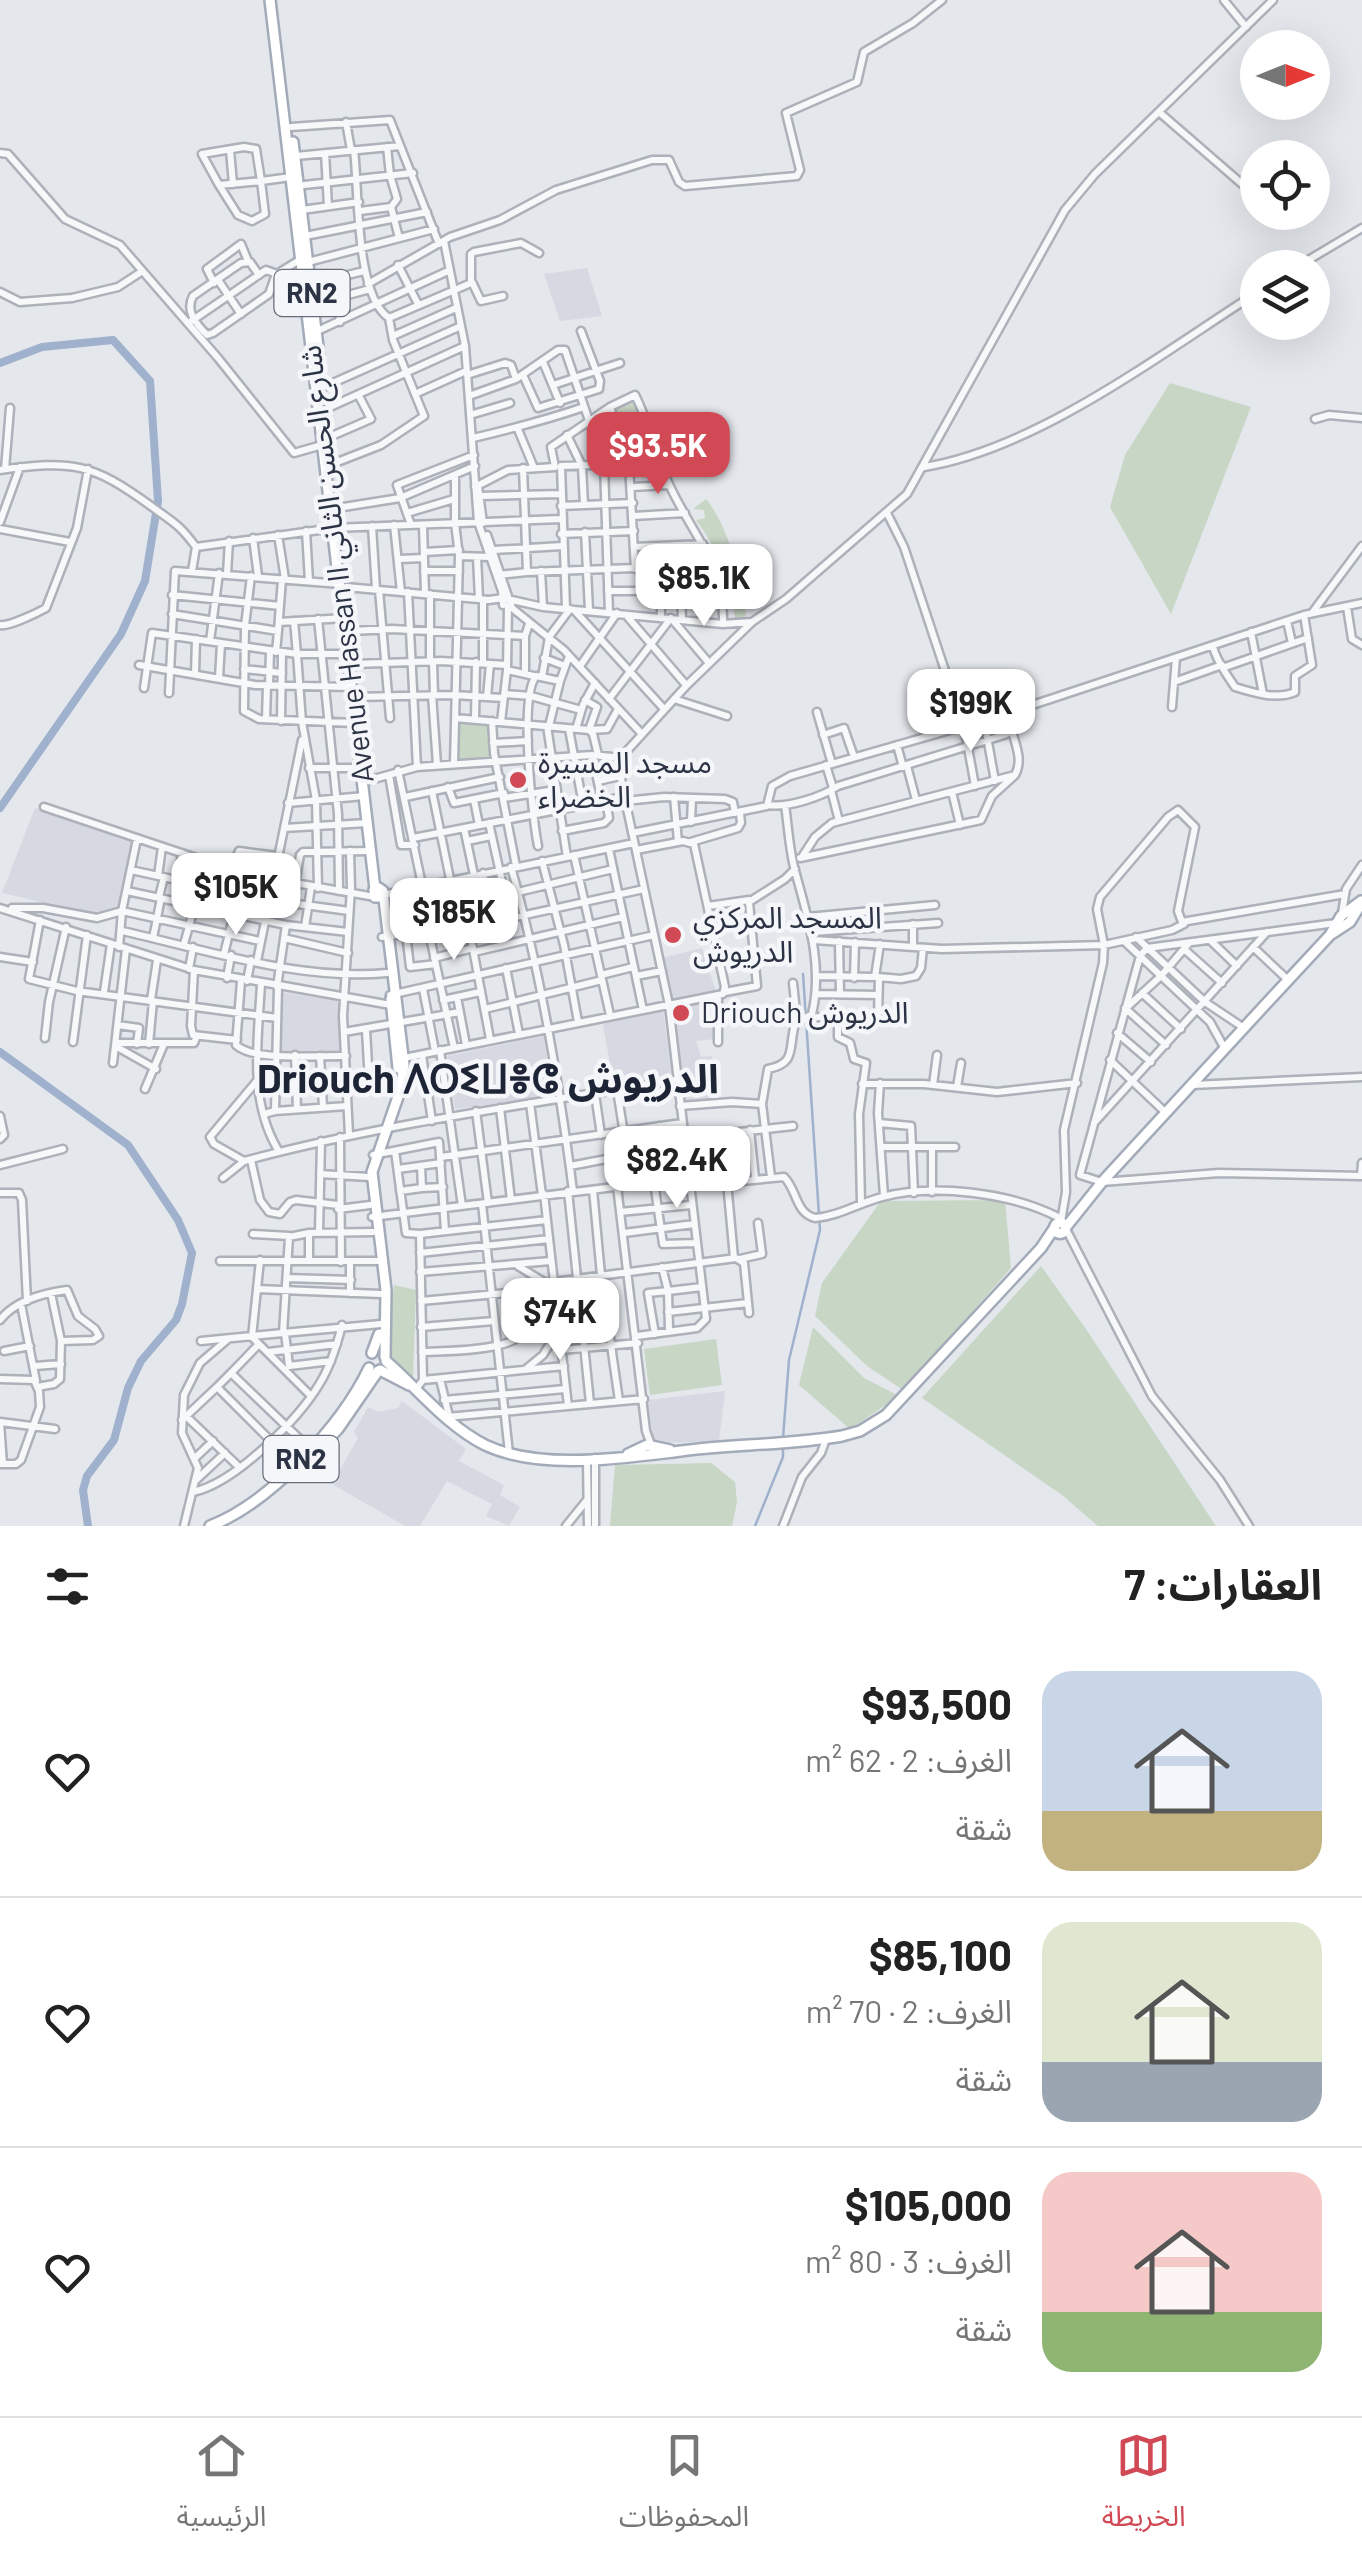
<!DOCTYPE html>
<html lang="ar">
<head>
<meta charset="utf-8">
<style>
  :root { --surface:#fff; --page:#f2f2f2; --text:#222; --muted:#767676; --line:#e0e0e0; --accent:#d14954 }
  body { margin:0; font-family:Barlow,"Noto Sans Arabic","Noto Sans Tifinagh",sans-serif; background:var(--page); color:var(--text); direction:rtl; height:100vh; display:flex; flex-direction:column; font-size:38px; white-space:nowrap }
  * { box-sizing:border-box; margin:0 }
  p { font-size:32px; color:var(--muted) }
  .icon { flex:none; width:55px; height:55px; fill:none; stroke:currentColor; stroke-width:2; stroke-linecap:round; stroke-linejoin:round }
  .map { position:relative; height:1526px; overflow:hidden; direction:ltr }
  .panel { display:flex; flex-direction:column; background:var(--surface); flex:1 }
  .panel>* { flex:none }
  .needle { width:65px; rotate:89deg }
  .tools { position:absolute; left:1240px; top:30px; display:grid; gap:20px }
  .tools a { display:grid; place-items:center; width:90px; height:90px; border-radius:50%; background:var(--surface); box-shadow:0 10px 40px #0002; font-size:50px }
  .price { position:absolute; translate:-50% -85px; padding:0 22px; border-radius:20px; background:#fff; color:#222; font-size:32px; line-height:65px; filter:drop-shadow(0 2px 5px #0008) }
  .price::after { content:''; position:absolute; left:50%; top:60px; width:30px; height:22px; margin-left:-15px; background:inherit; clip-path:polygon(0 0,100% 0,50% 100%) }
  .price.current { background:var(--accent); color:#fff }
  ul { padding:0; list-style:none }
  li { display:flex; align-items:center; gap:30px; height:250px; padding:0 40px }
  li+li { border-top:2px solid var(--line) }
  li span { display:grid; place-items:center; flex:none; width:280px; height:200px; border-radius:30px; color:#555 }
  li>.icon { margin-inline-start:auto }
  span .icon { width:120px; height:120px; fill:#fffc; stroke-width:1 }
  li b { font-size:42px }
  h2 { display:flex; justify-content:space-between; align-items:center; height:120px; padding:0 40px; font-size:42px }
  .dock { display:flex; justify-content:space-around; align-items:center; height:140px; border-top:2px solid var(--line); background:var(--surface); font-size:28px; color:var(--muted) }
  .dock a { display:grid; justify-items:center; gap:5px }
  .dock .current { color:var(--accent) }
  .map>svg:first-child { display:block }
</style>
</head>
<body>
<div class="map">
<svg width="1362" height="1526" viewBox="0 0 1362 1526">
  <rect width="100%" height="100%" fill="#e4e7ec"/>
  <!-- built -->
  <path fill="#d6d9e1" d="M587,268L602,316L560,321L544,274Z
    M35,808L133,841L120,907L105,916L96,915L2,893Z
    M702,948L716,992L673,1000L663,958Z
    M280,992L339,1001L342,1053L278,1052Z
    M715,1000V1039L696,1041L701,1057L712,1056L720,1098L685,1102L675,1008Z
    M663,1011L672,1077L614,1087L603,1024Z
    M544,1036L554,1096L455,1109L447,1056Z
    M725,1391L719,1441L657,1443L653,1440L648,1400Z
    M402,1401L466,1449L459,1461L504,1485L500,1495L520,1507L509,1526L486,1516L492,1504L447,1481L420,1526H405L332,1484L358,1438L354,1432L368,1407L378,1412L398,1408Z"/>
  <!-- green -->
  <path fill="#c8d6c5" d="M1170,383L1251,407L1171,614L1110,507L1125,455Z
    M632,398L654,458L633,460L615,409Z
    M706,499C728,525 743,582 746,616L735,619C732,585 717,547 696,520L705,518L704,510L693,509Z
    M457,721L489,722L492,758L457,760Z
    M1005,1200L1011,1268L903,1390L867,1366L815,1316L822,1283L881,1201Z
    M1041,1266L1086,1329L1216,1526H1098L1062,1495L922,1398Z
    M394,1285L416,1290L413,1378L393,1362L388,1348Z
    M813,1327L864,1378L899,1396L850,1429L799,1385Z
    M716,1339L722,1385L650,1395L644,1349Z
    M711,1463L735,1482L737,1502L732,1526H610L615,1465Z"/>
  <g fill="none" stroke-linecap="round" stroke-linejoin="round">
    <!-- stream -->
    <path stroke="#9fb1cc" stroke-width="2.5" d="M783,1438L789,1360L820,1230L803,974
      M755,1526L783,1457V1446"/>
    <!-- river -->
    <path stroke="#9fb1cc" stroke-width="8" d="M0,363L42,347L113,340L150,381L158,501L145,581L121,634L0,808
      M0,1052L128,1145L178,1220L192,1253L182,1304L176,1320L141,1361L128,1388L114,1440L87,1476L83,1490L88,1526"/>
    <defs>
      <path id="minor" d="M1224,0L1246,27
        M1159,112L1257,197
        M346,122L351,150
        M291,127L390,120L439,244
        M244,147L256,149L261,181L219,185L202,154Z
        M387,147L390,175L397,199L391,207L399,238
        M230,150L233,184
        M0,153L8,154L65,219L120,245L218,358L294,453L322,445
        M325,153L328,206
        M296,156L400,146
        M219,185L238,215L252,221L265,214L261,181L291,177
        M295,186L413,173
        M302,210L359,202
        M360,211L391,207
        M305,236L427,212
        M444,241L465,346L478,522L502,591L503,605
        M308,262L434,229
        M398,265L418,304
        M1295,268L1362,228
        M259,275L250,262L241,263L193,296C185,311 196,324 207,335L213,333L269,294L276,274
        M335,278L337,298
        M218,280L241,314
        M472,282L481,301L503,296
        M214,283L207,269L241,244L248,261
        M368,284L450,237L500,220L556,190L652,160H669L679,182L685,186L797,176L800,170L786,113L857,82L864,52L913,23L942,0
        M307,285L364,271
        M0,292L20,302L72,298L118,287L141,272
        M389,318L471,283V254L474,252L521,243L539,253
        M190,322L266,270L277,274L301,259
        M340,322L337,298L370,289
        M313,333L448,271
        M393,336L456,308
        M543,362L560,403
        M467,375L505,363L511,365L516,379
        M523,375L538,408L599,389L600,381L581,331
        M553,385L620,363
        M317,390L461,326
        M415,394L466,371
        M469,396L516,379L558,350H565L604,465L609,613
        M610,407L629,465L635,569
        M319,412L465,346
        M470,415L510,403
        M1315,419L1329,415L1362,418
        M517,427L534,468
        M567,435L582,466L584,505L633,503
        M327,438L371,419L359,396
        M473,438C511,429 546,420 584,407
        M327,466L381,445L424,416L393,340L389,318C355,296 359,190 354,150
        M561,466L566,608
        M561,466L660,463
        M924,467C1039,448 1160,354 1258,292
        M523,468L527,572L715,565
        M5,469L10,408
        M0,470C73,460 92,463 151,506C174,523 179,524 196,547
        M478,486L483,523
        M475,487L508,470L555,467L551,447L610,407L635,395C649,422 655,454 668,482C691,534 725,563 723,624
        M632,487L669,485
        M480,496L561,494
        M561,506L584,505
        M331,509L400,498L475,466
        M407,513L454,499
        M887,513L904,547L965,731L975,786
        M633,516L685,513
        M0,522L20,467
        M394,525L401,592
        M411,525L397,485L474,455
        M423,525L425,594
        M372,526L376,589
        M0,529L70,542
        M306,531L309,581
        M585,532L589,610
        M561,534L634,531
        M278,535L285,579
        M487,535L512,608L564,650L641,733
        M253,538L258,576
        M634,547L703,544
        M494,550L562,546
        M424,552L459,550
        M459,556L490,557
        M477,557L479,599
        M399,559L424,558
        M660,568L661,618
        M680,568L682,619
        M192,571L196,547L334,528L561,519
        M424,571H459
        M541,571L543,607
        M227,574L229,541
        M498,575L527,572
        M251,576L245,626L244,711L259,719L355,723
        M346,587L489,600L503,598L543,607L723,624L751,622
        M379,590L390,718
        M608,591H661
        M408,592L417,767
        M172,595L280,606
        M1347,607L1352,639L1362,645
        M574,610L664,709
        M1312,613L1362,546
        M172,614L278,631L282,579
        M626,615L686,685
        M318,619L338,814L339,891
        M1287,621L1292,643
        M279,622L345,618
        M0,625C8,627 37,613 46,608L77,528L88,469
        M351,631L392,629L525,636L529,624
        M1251,632L1263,694
        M210,641L219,573
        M1213,646C1215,658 1228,677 1235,687C1254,693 1277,700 1295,692V676L1312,665L1304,615
        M276,652L278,631
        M544,658L565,666
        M430,662V594
        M433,662L434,695
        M483,663V600
        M354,664L441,661L507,665
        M139,665L255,685L351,687
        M580,666L617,613
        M1225,667L1308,638
        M244,669L282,673
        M507,670L534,676
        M195,674L196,639
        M525,674V636
        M542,677L549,637L570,609
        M219,678L221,643
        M1174,682L1222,665
        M269,686L270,651
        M144,688L152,633L297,654L294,621
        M169,693L175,571L341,584
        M505,694L531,696L581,710
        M432,695L437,765
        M353,697L454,695L503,698
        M487,697L490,664
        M609,699L671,618L709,663
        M674,699L727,716
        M585,700L597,707L589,730L607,729L618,709
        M1172,707L1176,658
        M817,712L832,764
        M455,718L589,730L593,734L598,755
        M266,719L267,686
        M475,720L476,662
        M984,720L995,781
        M281,721L282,653
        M492,721L494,753L516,866
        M501,722L507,670L508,605
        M547,726L567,857
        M549,726L560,681L569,656
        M569,729L583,805
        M576,729L583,705L595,683
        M823,735L844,728L854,757
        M493,743L528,741
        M897,745L903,767
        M592,755L602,801
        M454,764L459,556L455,523V476
        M826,765L833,788
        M907,766L916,800
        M309,768H361
        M398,770L422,885
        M389,775L401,845H415
        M598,781L620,776
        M363,782L417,767L592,755L622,758
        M448,787L454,803L504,793
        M831,790L839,821
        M432,791L450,879
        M952,792L960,825
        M405,797L500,777
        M674,797L678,842
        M504,798L555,790
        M474,800L479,825
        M625,801L664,797L725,799L733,802L735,813
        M288,803L364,796
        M768,805C788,808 821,797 838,786L1004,735L1012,731L1010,712
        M44,807L244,874L375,897
        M691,822L692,798
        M489,823L510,918
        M284,828L367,823
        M464,828L474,875
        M562,831L604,823L609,818L606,800
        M632,833L767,806L772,786L790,776L1002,715L1304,615L1362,603
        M413,838L624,797
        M467,841L491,836
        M691,842L738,828L741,823L740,813
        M538,846C532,815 519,697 536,676L560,681
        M609,849L643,1010
        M574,855L610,1015
        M802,857L815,837L832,823L1015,775C1023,761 1016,746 1012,731
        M800,858L981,820L992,796L1014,776
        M542,861L564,945L578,1022
        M511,867C541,972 559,1082 573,1191
        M131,870L268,900L349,911
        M230,870L239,851L278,856
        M483,873L492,922
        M158,876L162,847
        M178,880L182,853
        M295,884L300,855L303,852L371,851
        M419,886L454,1048
        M318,888L316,800L302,722L297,654H348
        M400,890L403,909L423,907
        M127,891L286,925L348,932
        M518,892L613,869
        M383,895L634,843
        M159,897L164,877
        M708,906L749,900
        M0,908L194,970L391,1005
        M12,908H43L97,918L122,911L260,941
        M424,913L488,899
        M1342,913L1346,889L1362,865
        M808,917L935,905
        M40,920L29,979L77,991L277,1018
        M1336,923L1147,948L1140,956L1080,1175L1102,1182L1219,1173L1361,1176L1362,1163
        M913,924V947
        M305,927L311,887
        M469,928L490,1039
        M122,931C207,950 299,981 387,973
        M812,932L938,923
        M406,933L410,967L436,964
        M429,936L644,889
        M382,937L428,931
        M1136,937L1205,1002L1244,1028
        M153,938L161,898
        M284,938L348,953
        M814,940L942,949L1104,945L1172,930L1184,924
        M1210,940L1237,966
        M839,941L840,994
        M1124,941L1210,1022L1225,1049
        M184,944L207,862
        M119,947L122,911L137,839
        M1253,947L1288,980
        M1184,949L1222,983
        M474,952L623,917
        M224,954L244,874
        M0,957L33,962
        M434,958L473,948
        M257,961L302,740
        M506,968L519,1034
        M189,969L193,947
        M194,970L191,1026L193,1035L237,1040
        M601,975L633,967
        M636,976L662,971
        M816,976L875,977L880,944
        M878,977L901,979L916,976L921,968L923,948
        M227,978L231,955
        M854,978L855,942
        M241,981L236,1045C254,1062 319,1055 346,1056
        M247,981L251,960
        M793,983L797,1021
        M261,984C258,1039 248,1100 278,1150
        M277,987L286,925
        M423,989L435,1051
        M104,992L111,944
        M725,992L757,986L749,902L785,879L795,869
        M1142,993L1181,1029
        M816,994L878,995
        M390,995L654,935
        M457,997L466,1045
        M151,1000L157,960
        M443,1000L480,992
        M1125,1008L1166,1045
        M485,1009L602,980
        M1125,1009L1161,976L1189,943
        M811,1017L878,1018L879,977
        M838,1018V1037L850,1043L854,1059L866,1063L859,1114L861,1203
        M118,1025L139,1028L137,1044
        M366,1030L369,1082
        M344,1032L460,1012
        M1117,1033L1151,1062
        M45,1038L49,1002L66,927
        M73,1042L87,935
        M718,1042V996
        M117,1043H194L196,1038
        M149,1044L153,1001
        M117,1047L156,1069
        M440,1050L462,1206
        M295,1055L297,1109
        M422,1055L432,1121
        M320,1056L323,1107
        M404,1058L723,994L725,987L694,844L683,841L636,850
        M1110,1060L1166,1113
        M113,1063L126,949
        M346,1078L400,1091
        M256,1082L210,1137L214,1144L244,1161C386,1123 531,1104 676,1080
        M880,1083L878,1113L884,1196
        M862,1084H924L997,1092L1077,1083
        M933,1085L937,1055
        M1193,1085L1362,1077
        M957,1087L961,1063
        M145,1089L164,1044
        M617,1090L632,1184
        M595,1094L601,1135
        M530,1103L542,1195
        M762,1104L768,1069C797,1063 788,1049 795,1024L812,1014C824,964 807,916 794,867C789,847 788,825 785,805
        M680,1106L732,1102L762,1104L771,1177
        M500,1108L511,1200
        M275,1111L347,1106
        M476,1111L488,1203
        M264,1114L275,1111L278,987
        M0,1116L4,1135L0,1139
        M879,1123L911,1126L914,1193
        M1094,1123L1267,932
        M659,1126L669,1181
        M750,1130L755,1178
        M734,1132L738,1180
        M349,1135L343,1016L351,888L350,851
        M703,1136L710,1183
        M340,1137L341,1262
        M683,1138L793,1126
        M882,1147H955
        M932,1147V1192
        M395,1151L406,1233L420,1234
        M373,1155L439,1142L445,1231
        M441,1157L682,1123
        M251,1160L260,1200L269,1212L280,1214L290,1202L296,1200L338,1205
        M0,1165L63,1149
        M421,1166L422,1188L443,1187
        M570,1166L627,1155
        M398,1169L441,1163
        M320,1174L369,1177
        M223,1178L243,1162
        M654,1182L663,1244L696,1243
        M727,1182L734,1258
        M617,1186L646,1431L652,1447
        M689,1186L784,1177C797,1189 795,1213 815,1218C839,1216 859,1203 882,1197C934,1183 1011,1193 1058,1217L1061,1222
        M593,1190L601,1275L619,1401
        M400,1191L422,1188
        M568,1191L590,1403
        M0,1193H19L22,1200L27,1301
        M544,1194L568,1406
        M482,1204L509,1453
        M338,1209L370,1205
        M620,1212L691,1205
        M372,1217L687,1178
        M1061,1222L1066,1192L1064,1130L1103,963L1104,945L1097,909L1100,897L1168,817L1178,810L1195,827L1178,911L1182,922L1345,894
        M1066,1229L1152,1396L1220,1480L1249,1526
        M319,1232L321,1141
        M624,1233L694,1224
        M253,1234L289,1236
        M420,1253L549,1239
        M740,1259L762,1254L758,1223
        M260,1260L252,1337L259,1344L231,1373L310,1449
        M309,1260V1233L373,1232
        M220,1261H382
        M350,1262V1293
        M518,1266L544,1282L554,1295
        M420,1272L551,1261
        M287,1278L351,1280
        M553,1282L736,1258L744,1263L749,1313
        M257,1289L381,1294
        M421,1301L507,1293L524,1302C555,1355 450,1350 422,1352
        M21,1304L36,1381
        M668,1312L748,1303
        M0,1320C15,1301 44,1293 67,1290L78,1316L95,1329L99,1336L93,1340L61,1341
        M421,1327L494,1321
        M669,1331L668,1291L702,1287
        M283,1333L381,1324
        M285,1333L289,1366
        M655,1334L648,1293L668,1291L662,1267
        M637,1336L697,1328L706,1319L669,1005L622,785L620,767L625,753L687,685L752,622L786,599L907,494L1065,210L1095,174L1273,0
        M201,1341L283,1333L289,1237L309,1233
        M259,1344L311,1396
        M561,1350L638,1343
        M4,1351L30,1346
        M268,1352L337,1344
        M35,1366L61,1364
        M289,1366L331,1361
        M526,1369L543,1355L556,1334
        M0,1379L34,1380L39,1391L40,1407L21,1460L16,1464H0
        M440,1379L449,1416
        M423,1380L564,1366
        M37,1387L54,1384L60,1379L61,1341L51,1293
        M217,1387L231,1373
        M416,1389L423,1380L420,1234L547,1220
        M444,1400L565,1389
        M187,1417L239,1467
        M447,1417L644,1399
        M182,1420L217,1387L295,1465
        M0,1422L55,1429
        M0,1423L3,1464
        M195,1458L213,1441
        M587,1461L588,1526
        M196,1480L225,1453
        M193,1492C235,1483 298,1420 320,1383C331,1365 337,1345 342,1325
        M184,1526L198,1468L182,1433L184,1395L200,1363L228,1339
        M566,1526L587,1500
        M595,1526V1458
        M783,1526L802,1477L821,1453L826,1439"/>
      <path id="major" d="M270,0L375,889
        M293,142L319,355
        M382,897H375L374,890L379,888L383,891L404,1065L400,1091L372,1172L386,1290L385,1357
        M1330,935L1341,916L1361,901
        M391,999L398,1068
        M1054.5 1228a5.5 5.5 0 1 1 11 0a5.5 5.5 0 1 1-11 0Z
        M1066,1227L1102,1182L1265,1005L1330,935L1350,922L1362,902
        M372,1353L379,1334
        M386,1361C418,1389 446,1425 485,1445C540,1471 623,1458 681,1451C735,1444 789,1445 842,1436L860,1431L886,1415L1041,1248L1055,1227
        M380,1370L409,1385
        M628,1454L647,1445L670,1450
        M308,1460L338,1429L378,1371
        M210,1526C270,1503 342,1425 369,1368"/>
    </defs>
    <!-- minor casing -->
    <use href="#minor" stroke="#acb1ba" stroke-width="11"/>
    <!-- major casing -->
    <use href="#major" stroke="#a3aab8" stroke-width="14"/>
    <!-- minor -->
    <use href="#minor" stroke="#f7f8fa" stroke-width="6"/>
    <!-- major -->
    <use href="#major" stroke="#fff" stroke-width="9"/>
  </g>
  <!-- markers -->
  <g fill="#d14954" stroke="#f4f6f9" stroke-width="4">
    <circle cx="518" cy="780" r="10"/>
    <circle cx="673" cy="935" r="10"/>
    <circle cx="681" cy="1013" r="10"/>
  </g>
  <g text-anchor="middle" stroke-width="9" stroke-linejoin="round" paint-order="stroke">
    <!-- shield labels -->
    <g fill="#f4f6f9" stroke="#676e7b" stroke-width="2.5">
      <rect x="274.5" y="270" width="75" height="46" rx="8"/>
      <rect x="263.5" y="1436" width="75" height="46" rx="8"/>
    </g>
    <g font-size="28" font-weight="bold" fill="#2b3345">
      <text x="312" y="303">RN2</text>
      <text x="301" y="1469">RN2</text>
    </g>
    <!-- street labels -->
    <g font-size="30" fill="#2b3345" stroke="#f4f6f9">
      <text transform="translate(337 564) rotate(-97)" y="10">Avenue Hassan II شارع الحسن الثاني</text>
    </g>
    <!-- poi labels -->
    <g font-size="30" fill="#2b3345" stroke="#f4f6f9" text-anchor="start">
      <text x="538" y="773">مسجد المسيرة<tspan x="538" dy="34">الخضراء</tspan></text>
      <text x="693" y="928">المسجد المركزي<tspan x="693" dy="34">الدريوش</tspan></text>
      <text x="701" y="1023">Driouch الدريوش</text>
    </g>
    <!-- district labels -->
    <g font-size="40" font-weight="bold" fill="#1d2436" stroke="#f4f6f9">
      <text x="488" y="1093">Driouch ⴷⵔⵉⵡⴻⵛ الدريوش</text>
    </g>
  </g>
</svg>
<div class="tools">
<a><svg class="needle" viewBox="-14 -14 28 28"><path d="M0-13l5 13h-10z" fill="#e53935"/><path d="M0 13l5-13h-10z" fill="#767676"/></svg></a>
<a><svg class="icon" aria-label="locate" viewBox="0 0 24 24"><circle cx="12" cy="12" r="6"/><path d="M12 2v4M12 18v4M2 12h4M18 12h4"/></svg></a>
<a><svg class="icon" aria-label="layers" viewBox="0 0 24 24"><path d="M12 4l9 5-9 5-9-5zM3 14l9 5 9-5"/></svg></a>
</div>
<b class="price current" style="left:658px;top:497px">$93.5K</b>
<b class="price" style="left:704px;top:629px">$85.1K</b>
<b class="price" style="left:971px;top:754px">$199K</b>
<b class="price" style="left:236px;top:938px">$105K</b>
<b class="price" style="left:454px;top:963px">$185K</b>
<b class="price" style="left:677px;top:1211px">$82.4K</b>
<b class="price" style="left:560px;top:1363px">$74K</b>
</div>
<section class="panel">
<h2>العقارات: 7<svg class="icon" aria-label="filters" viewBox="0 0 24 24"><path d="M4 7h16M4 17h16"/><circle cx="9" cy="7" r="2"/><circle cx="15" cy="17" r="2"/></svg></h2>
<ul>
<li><span style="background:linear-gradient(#c9d6e8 70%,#c2b280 0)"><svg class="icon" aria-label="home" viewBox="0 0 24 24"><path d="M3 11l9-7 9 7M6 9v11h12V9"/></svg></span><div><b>$93,500</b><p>الغرف: 2 · 62 m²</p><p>شقة</p></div><svg class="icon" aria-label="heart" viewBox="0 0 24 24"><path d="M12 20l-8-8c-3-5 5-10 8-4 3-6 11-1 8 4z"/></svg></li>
<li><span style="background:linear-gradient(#dfe7d0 70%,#9aa5b1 0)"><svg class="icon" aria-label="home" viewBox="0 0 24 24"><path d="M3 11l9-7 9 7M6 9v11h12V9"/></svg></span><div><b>$85,100</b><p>الغرف: 2 · 70 m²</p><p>شقة</p></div><svg class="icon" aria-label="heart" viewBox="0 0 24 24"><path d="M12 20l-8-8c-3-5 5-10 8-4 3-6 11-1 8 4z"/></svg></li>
<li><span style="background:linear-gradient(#f6c9c9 70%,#8fb573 0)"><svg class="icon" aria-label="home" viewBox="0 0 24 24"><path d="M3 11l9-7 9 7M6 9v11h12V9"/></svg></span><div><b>$105,000</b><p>الغرف: 3 · 80 m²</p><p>شقة</p></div><svg class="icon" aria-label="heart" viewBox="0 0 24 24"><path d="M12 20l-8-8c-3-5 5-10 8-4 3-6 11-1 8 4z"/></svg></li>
</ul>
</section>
<nav class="dock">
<a class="current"><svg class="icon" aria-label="map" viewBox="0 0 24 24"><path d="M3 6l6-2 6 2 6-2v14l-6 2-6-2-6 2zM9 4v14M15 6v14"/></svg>الخريطة</a>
<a><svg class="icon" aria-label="saved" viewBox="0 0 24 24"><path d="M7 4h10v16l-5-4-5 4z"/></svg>المحفوظات</a>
<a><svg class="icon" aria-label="home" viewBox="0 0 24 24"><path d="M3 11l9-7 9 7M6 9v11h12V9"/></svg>الرئيسية</a>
</nav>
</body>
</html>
